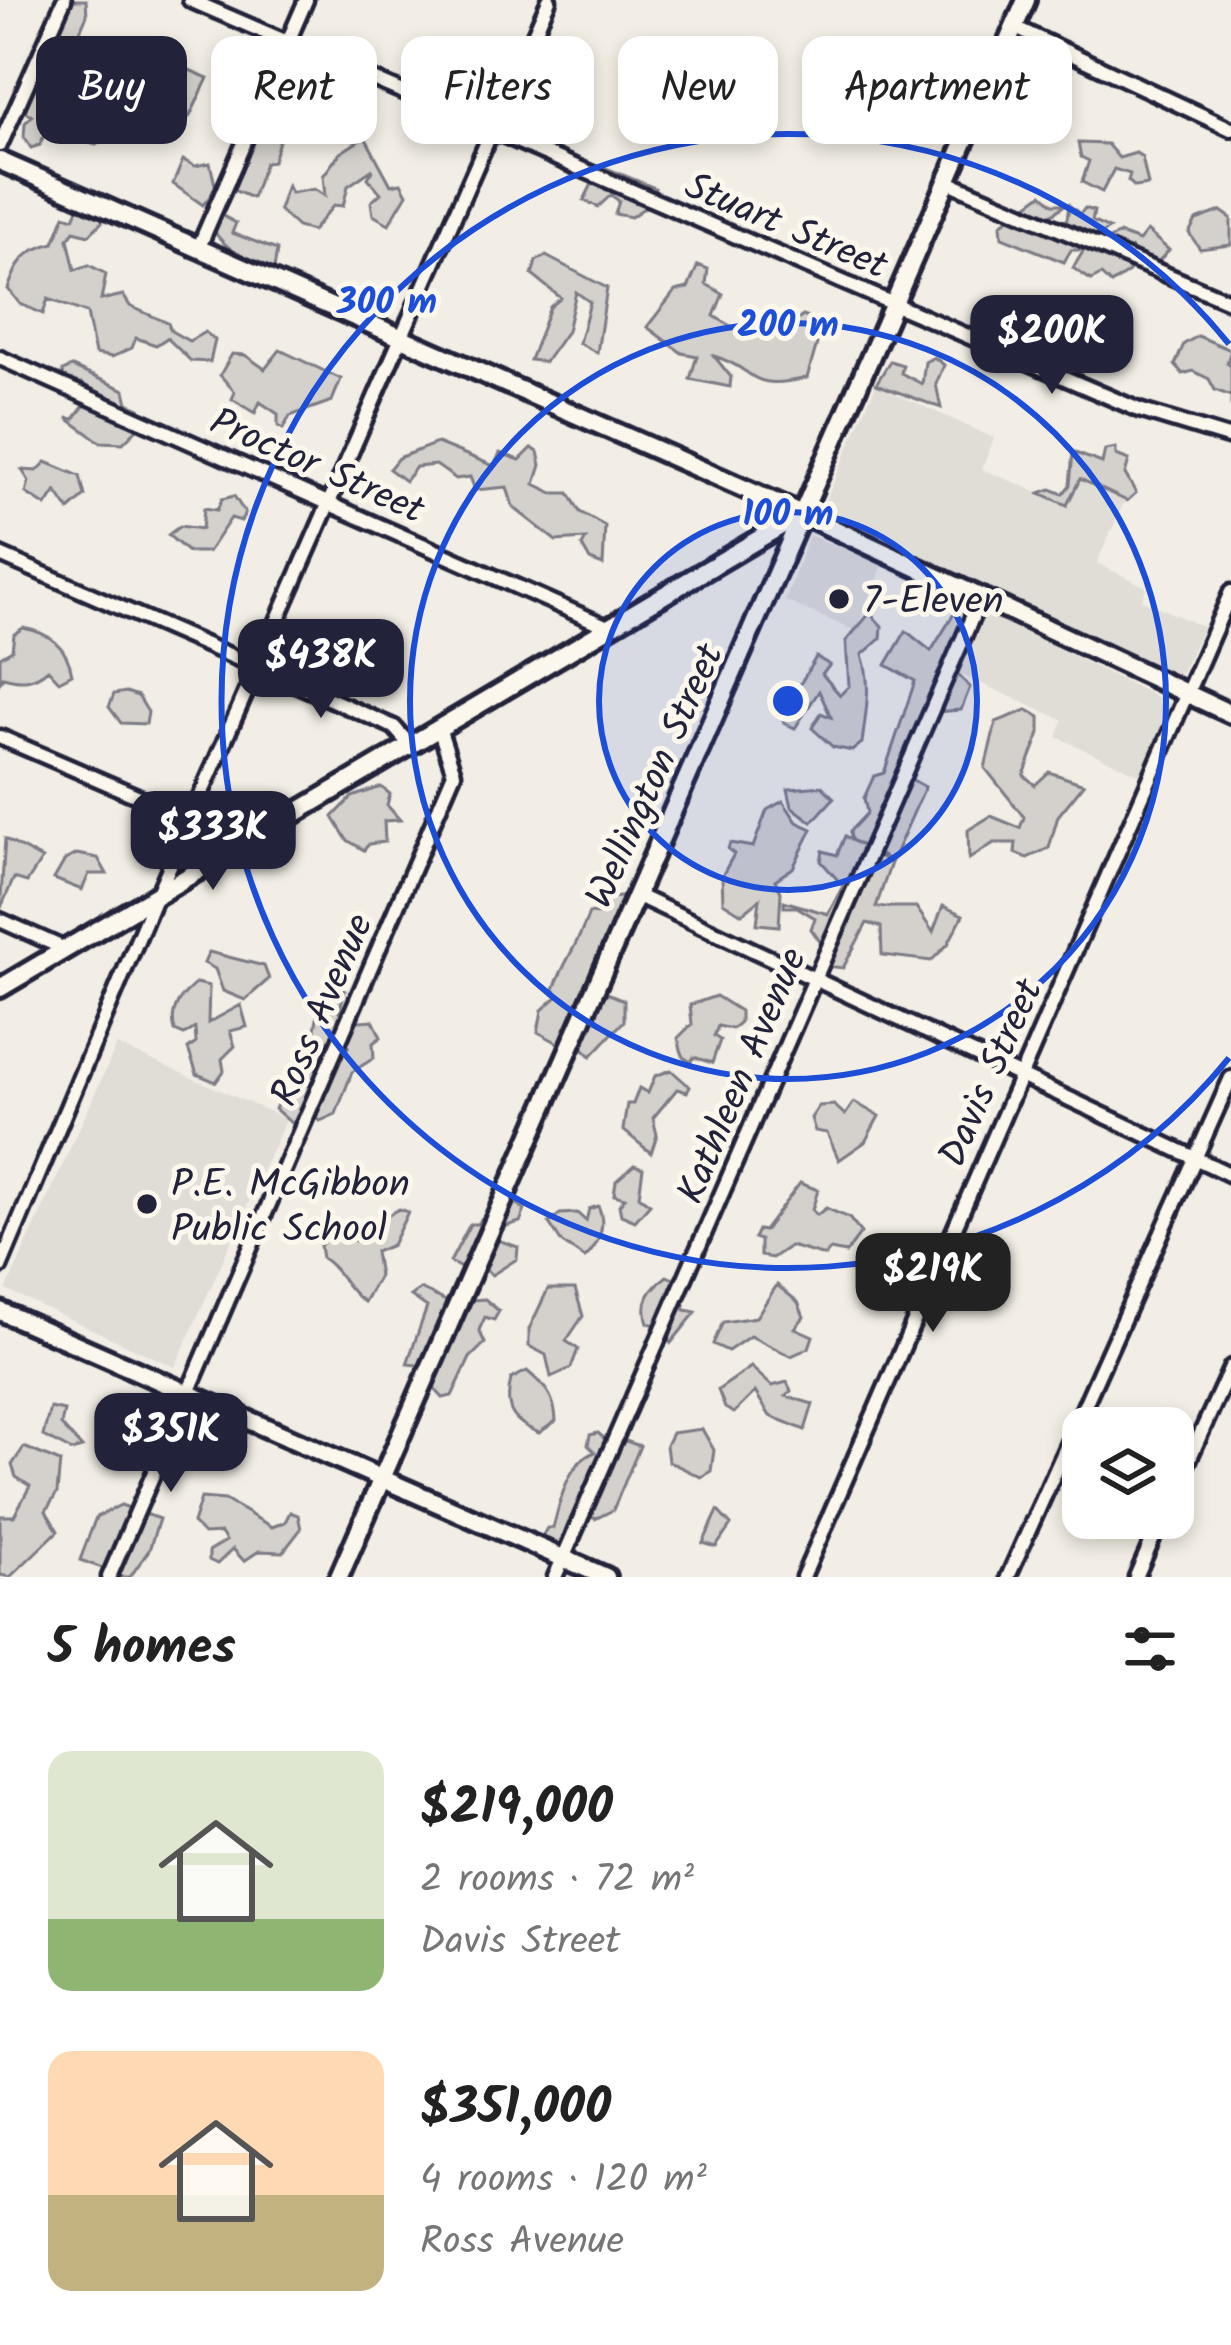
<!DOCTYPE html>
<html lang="en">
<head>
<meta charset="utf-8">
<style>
  :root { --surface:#fff; --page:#f2f2f2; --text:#222; --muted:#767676; --accent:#22223b }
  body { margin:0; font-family:Kalam,sans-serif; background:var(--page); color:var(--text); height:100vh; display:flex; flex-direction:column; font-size:45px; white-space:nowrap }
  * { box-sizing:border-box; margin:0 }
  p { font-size:39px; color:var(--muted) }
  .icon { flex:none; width:66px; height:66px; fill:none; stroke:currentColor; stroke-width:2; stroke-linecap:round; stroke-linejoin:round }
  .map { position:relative; height:1577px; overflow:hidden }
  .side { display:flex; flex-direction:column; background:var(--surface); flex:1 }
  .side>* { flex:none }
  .guide { position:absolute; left:36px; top:36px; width:1161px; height:108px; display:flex; gap:24px }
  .buttons { position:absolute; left:1062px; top:1407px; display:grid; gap:24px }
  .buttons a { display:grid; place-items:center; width:132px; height:132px; border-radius:24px; background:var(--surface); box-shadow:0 6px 18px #0003; font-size:60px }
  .price { position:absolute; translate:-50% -102px; padding:0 27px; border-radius:24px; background:var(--accent); color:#fff; font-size:39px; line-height:78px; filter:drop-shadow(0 3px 6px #0008) }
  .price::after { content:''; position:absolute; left:50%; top:72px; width:36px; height:27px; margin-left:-18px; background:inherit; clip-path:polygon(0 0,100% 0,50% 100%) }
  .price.on { background:#222; color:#fff }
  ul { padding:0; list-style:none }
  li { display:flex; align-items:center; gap:36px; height:300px; padding:0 48px }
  li span { display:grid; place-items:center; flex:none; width:336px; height:240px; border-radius:24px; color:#555 }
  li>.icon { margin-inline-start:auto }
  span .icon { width:144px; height:144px; fill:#fffc; stroke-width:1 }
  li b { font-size:51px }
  h2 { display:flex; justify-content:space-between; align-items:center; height:144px; padding:0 48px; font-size:51px }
  .tag { padding:0 42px; border-radius:24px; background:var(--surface); box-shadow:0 6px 18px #0003; font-size:42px; line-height:108px }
  .tag.on { background:var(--accent); color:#fff }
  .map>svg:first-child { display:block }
</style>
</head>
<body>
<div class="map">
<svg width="1231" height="1577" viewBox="0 0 1231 1577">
  <rect width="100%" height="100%" fill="#f2eee5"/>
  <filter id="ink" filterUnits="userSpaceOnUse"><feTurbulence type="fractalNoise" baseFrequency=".00833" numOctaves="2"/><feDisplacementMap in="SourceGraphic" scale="24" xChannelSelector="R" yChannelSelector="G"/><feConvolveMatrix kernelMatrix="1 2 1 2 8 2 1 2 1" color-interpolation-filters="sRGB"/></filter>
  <g filter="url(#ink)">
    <!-- built -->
    <path fill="#e0dcd6" d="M876,385L994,438L982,469L1067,504L1079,478L1125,500L1097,563L1146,587L1142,600L1203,627L1179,677L822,509Z
      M809,535L883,565L856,631L785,601Z
      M983,612L1189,713L1156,782L1057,737L1063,720L957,673Z
      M117,1045L286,1119L175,1367L6,1290Z"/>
    <!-- green -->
    <path fill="#d4d1cc" stroke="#7b7a84" stroke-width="3" d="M66,0H86L87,15L75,42L51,44L46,32Z
      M40,64L57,74L41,109L45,133L40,145L31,148L24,137L25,123L32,116L22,109Z
      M187,69L208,78L190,116L172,133L152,113L163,102L170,105Z
      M88,84L116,87L141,102L135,115L96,145L83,141L73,115V111L82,112Z
      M260,113L285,121L273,161L265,163L252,198L226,187Z
      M365,137L391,185L401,183L407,194L389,224L373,215L371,202L381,193L368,178L373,169L348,186L343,206L334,205L312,231L297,227L279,210L287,185L291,193L314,189L325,196L323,176L340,153Z
      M1078,143L1107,144L1119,158L1136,153L1142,157L1148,185L1135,187L1128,181L1130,174L1114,169L1102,192L1082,182L1089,161L1081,157Z
      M183,160L195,166L210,163L216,189L203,205L173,184Z
      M601,166L655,188L647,206L631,217L615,214L619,201L611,195L598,207L584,200Z
      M1042,194L1053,204H1066L1043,221L1055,227L1067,219L1069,205L1080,214L1085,208L1094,211L1092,221L1109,229L1096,237L1100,243L1120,234L1139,241L1147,231L1169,250L1152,268L1132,249L1129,272L1111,284L1101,275L1091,280L1073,268L1084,250H1071L1064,262L1002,237L1001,224Z
      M80,204L103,212L102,222L89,235L74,231L68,239L75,270L89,265L106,274L101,300L123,295L130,306L168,323L171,331L189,341L205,332L215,340L210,362L191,361L167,338L156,345L136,338L132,348L112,357L95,354L87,313L48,299L43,314L20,304L8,289C18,261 24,250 54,243L65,215L74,218Z
      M212,210L236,223L232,233L277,250L274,269C247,265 217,244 208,219Z
      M1221,211L1231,218V245L1200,249L1189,233L1196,220Z
      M546,256L607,288L597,353L579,343L590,302L576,292L567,331L545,362L530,360L550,307L561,298L532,275L536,261Z
      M698,265L708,269L706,284L723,294L714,316L737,330L755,314L768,317L763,330L774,337L803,316L823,323L807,378C745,392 760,370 714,356L731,377L730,387L690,379L697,356L682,353L647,327L675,291L688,288Z
      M1198,336L1231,350L1227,363L1231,366V406V396L1215,390L1209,379L1193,371L1183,374L1175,365L1184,344Z
      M280,350L341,379L332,401L290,416L283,429L278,426V414L260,402L255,413L232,399L235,392L220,375L232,354L245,355L265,369Z
      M934,357L944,365L936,384L941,408L876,384L890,361L903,365L901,373L922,384L925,362Z
      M72,367L125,390L128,403L140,408V426L123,443L100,442L67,418L74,419L87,402L81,397L82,383L64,382L63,371Z
      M437,443L494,466L500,453L520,460L532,448L538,452L541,465L535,484L553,493H569L580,512L605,526L603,565L590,560L582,546L586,539L556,541L513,507L507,487L475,490L470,477L456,479L436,465L416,467L405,481L389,469L398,458Z
      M1116,448V455L1129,460L1125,474L1136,493L1127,501L1080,479L1067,505L1040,493L1051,489L1063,494L1070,485L1073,452L1102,463L1105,450Z
      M46,462L80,476L85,496L69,510L56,491L46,506L26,493L29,481L22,470L37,471Z
      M234,496L245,513L241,521L231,518L208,552H188L168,535L180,526L202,529L204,508L217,510L222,499Z
      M957,609L976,619L954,671L970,687L961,710L934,712L900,773L925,787L892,861L851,840L850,831L867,813L864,798L874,776L884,773L915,681L886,665L906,631L931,651Z
      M870,613L882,626L881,638L862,655C872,684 866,712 862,743L852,751L833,747L812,728L821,713L831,717L819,691L795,728L784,723L779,707L801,700L796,691L816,657L830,665L822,674L840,695L849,686L846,641Z
      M23,628C50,633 67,646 72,674L59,681L48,669C33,682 21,682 3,677L0,682V657L12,650L14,634Z
      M126,692L138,696L148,712L146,724L121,723L109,707L114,694Z
      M1027,710L1040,717V733L1024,775L1035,785L1049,772L1084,784L1058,816L1049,848L1027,858L1015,853L1016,843H994L969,859L968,830L991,816L1020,828L1024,817L985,768L996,722Z
      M822,786L834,798L812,822L792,807L788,789Z
      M381,787L390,794L387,805L400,820L384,821L385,842L369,844L364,850L347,840L333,817L352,797Z
      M783,801L797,822L812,829L793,868L775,880L781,892L779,926L757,924L760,899L742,914L723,902L722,876L734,854L728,849L730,843L753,847L767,810Z
      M845,836L891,863L876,907H916L933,932L943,906L963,915L948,944L931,961L882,955L881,927L867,923L843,968L824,966L827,951L811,929L815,918L797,907H784V901L828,914L843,886L821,861L823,851L837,855Z
      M5,839L42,859L27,882L14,878L0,910Z
      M77,854L98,858L107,874H89L82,890L54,879L65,860Z
      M630,896L612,936L602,944L584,986L587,995L571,1030L558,1043L538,1032L542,1010L558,996L554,989C564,961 580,941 589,913L599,914L610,898Z
      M209,952L264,966L269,979L245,1000L223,991L215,969L204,963Z
      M196,983L209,986L208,1023L241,1005L247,1027L230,1031L235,1046L222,1059L224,1071L216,1082L197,1074L188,1049L196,1043L195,1028L184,1035L175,1031C169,1009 179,998 196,983Z
      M334,985L345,991L339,1011L345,1022L373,1020L381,1037L373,1043L374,1058L352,1072L336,1114L320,1121L313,1116L336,1054L348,1047L339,1035L333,1047L313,1041L318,1012Z
      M607,993L624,1000V1021L591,1056L579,1044L581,1031Z
      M716,996L740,1011V1022L732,1029L718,1026L714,1036L720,1040L712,1063L694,1057L691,1062L683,1057L678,1038L692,1024L690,1005Z
      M324,1065L302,1117L291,1123L275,1109L281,1096L286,1097L304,1076L301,1070Z
      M671,1070L690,1087L687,1092L677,1089L653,1118L657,1135L651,1153L623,1130L627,1104H633L639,1088L648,1093L655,1076Z
      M854,1102L879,1116L865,1142L839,1160L827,1133L815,1131L811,1118L819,1106L834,1105L845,1115Z
      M634,1165L643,1168L639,1196L650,1204L635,1221L621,1215L619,1205L625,1198L614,1195L616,1181Z
      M800,1183L818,1190L812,1210L817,1215L826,1208L849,1218L861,1233L846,1253L830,1250L825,1256L790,1246L772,1258L760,1256V1240L754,1238L758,1230L764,1231Z
      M514,1202L525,1210L520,1222L506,1226L495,1239L518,1247L517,1259L492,1275L482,1267L468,1272L450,1262L470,1224H477L486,1213L501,1220Z
      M598,1206C607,1224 599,1245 585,1258L562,1243L549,1223L560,1214L577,1213L586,1221L589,1209Z
      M399,1209L408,1212L392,1245L375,1252L379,1276L364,1302C345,1289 340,1269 322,1258L320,1246L328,1236L358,1241L366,1226Z
      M667,1276L682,1283L685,1310L696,1312L671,1343L661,1326L648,1323C641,1301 650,1289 667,1276Z
      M777,1285L798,1302L804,1317L795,1328L813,1336L809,1348L791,1356L750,1336L728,1351L713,1344L723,1322L756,1317Z
      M420,1289L446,1301L443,1320L453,1325L471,1300L485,1299L499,1311L494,1320L485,1317L479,1330L485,1343L470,1358L452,1396L443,1398L433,1387L445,1345L426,1366L407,1364L427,1307L411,1296Z
      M548,1289H575L583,1316L566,1341L578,1349L571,1368L551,1377L546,1355L529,1346V1329Z
      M751,1367L772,1386L787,1382L791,1391L786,1396L813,1404L805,1430L770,1416L755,1392L734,1413L725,1408L718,1390Z
      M527,1371C545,1386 555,1396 556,1421L539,1433C511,1421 504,1409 511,1379Z
      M50,1408L64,1411L61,1425L82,1448L72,1451L43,1436Z
      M702,1429L714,1450L711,1471L701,1477L668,1461L666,1445L672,1433Z
      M598,1433L606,1440L598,1458L610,1463L623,1440L640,1446L613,1510L595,1519L579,1507L576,1511L586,1519L578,1536L555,1549L539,1542L547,1528H553C560,1503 566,1463 595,1452L588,1445L590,1435Z
      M24,1447L60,1462L57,1493L46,1511L58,1531L10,1577L0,1575V1516H14L30,1486L16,1477L12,1465Z
      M201,1498L225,1500L272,1527L285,1522L290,1512L298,1515L301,1529L283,1552L259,1551L244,1561L233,1549L217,1564L209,1560V1551L226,1541L221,1533L204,1534L193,1523Z
      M121,1505L159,1519L149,1550L130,1577H103L105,1569L80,1560L96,1517Z
      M718,1511L731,1525L716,1547L703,1543Z"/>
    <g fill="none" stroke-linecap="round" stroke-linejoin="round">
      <defs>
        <path id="street" d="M190,0L1139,410L1231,438
          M1014,27L1231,129
          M0,145L64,0
          M946,181L1231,302
          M198,249L306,0
          M0,358L610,628
          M0,555L394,727L410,745
          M0,737L246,843
          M158,893L549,0
          M636,895L1231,1175
          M0,920L65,949
          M0,1267L155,898
          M1173,1495L1231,1367
          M109,1577L454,773L439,728
          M555,1577L981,597
          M803,1577L1231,592
          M1008,1577L1231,1078
          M1136,1577L1162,1518"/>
        <path id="secondary" d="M0,161L802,514L1231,714
          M0,988L801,514
          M0,1311L606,1577
          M339,1577L1026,0"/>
      </defs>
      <!-- street casing -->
      <use href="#street" stroke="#22223b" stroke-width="21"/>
      <!-- secondary casing -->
      <use href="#secondary" stroke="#22223b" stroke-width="26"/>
      <!-- street -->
      <use href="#street" stroke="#fbf7ec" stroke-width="12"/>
      <!-- secondary -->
      <use href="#secondary" stroke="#fbf7ec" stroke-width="16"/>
    </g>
  </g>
  <!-- distance rings -->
  <circle cx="788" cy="701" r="189" fill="#1d4ed8" fill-opacity=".12"/>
  <g fill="none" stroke="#1d4ed8" stroke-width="6">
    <circle cx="788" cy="701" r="189"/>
    <circle cx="788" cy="701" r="378"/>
    <path d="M1229 1058A567 567 0 1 1 1229 344"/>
  </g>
  <!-- markers -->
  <g fill="#22223b" stroke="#fbf7ec" stroke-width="4.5">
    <circle cx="839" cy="599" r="12"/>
    <circle cx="147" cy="1204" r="12"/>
  </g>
  <g text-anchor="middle" stroke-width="10" stroke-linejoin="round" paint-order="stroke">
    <!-- street labels -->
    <g font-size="39" fill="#22223b" stroke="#fbf7ec">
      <text transform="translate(787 224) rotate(23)" y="14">Stuart Street</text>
      <text transform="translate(318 464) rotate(24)" y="14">Proctor Street</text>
      <text transform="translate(653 775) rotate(-66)" y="14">Wellington Street</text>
      <text transform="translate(320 1009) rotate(-67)" y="14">Ross Avenue</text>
      <text transform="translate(989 1072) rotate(-66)" y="14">Davis Street</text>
      <text transform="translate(740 1075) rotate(-67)" y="14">Kathleen Avenue</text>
    </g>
    <!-- poi labels -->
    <g font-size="39" fill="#22223b" stroke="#fbf7ec" text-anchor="start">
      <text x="863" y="613">7-Eleven</text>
      <text x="171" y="1196">P.E. McGibbon<tspan x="171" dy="45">Public School</tspan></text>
    </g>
  </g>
  <circle cx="788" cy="701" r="18" fill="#1d4ed8" stroke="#fbf7ec" stroke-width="6"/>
  <g font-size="36" text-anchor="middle" font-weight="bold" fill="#1d4ed8" stroke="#fbf7ec" stroke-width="10" stroke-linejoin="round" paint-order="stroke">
    <text x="387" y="313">300 m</text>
    <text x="788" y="336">200 m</text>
    <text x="788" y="525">100 m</text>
  </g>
</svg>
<div class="buttons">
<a><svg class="icon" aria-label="layers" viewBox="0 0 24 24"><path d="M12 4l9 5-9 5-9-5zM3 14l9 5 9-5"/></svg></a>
</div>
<b class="price" style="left:1052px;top:397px">$200K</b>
<b class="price" style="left:321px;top:721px">$438K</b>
<b class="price" style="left:213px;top:893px">$333K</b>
<b class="price on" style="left:933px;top:1335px">$219K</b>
<b class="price" style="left:171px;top:1495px">$351K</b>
<div class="guide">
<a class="tag on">Buy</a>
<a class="tag">Rent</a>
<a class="tag">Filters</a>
<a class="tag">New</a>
<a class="tag">Apartment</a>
</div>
</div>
<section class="side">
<h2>5 homes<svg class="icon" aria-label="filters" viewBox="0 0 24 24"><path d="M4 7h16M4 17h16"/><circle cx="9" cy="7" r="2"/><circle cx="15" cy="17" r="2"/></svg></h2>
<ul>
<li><span style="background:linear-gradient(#dfe7d0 70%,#8fb573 0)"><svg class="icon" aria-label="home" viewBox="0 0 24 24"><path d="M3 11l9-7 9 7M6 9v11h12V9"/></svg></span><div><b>$219,000</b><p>2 rooms · 72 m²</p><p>Davis Street</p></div></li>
<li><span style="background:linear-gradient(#ffd9b3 60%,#c2b280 0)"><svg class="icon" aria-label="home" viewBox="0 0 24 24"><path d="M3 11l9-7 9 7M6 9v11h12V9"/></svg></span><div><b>$351,000</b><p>4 rooms · 120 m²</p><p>Ross Avenue</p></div></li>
</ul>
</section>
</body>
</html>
